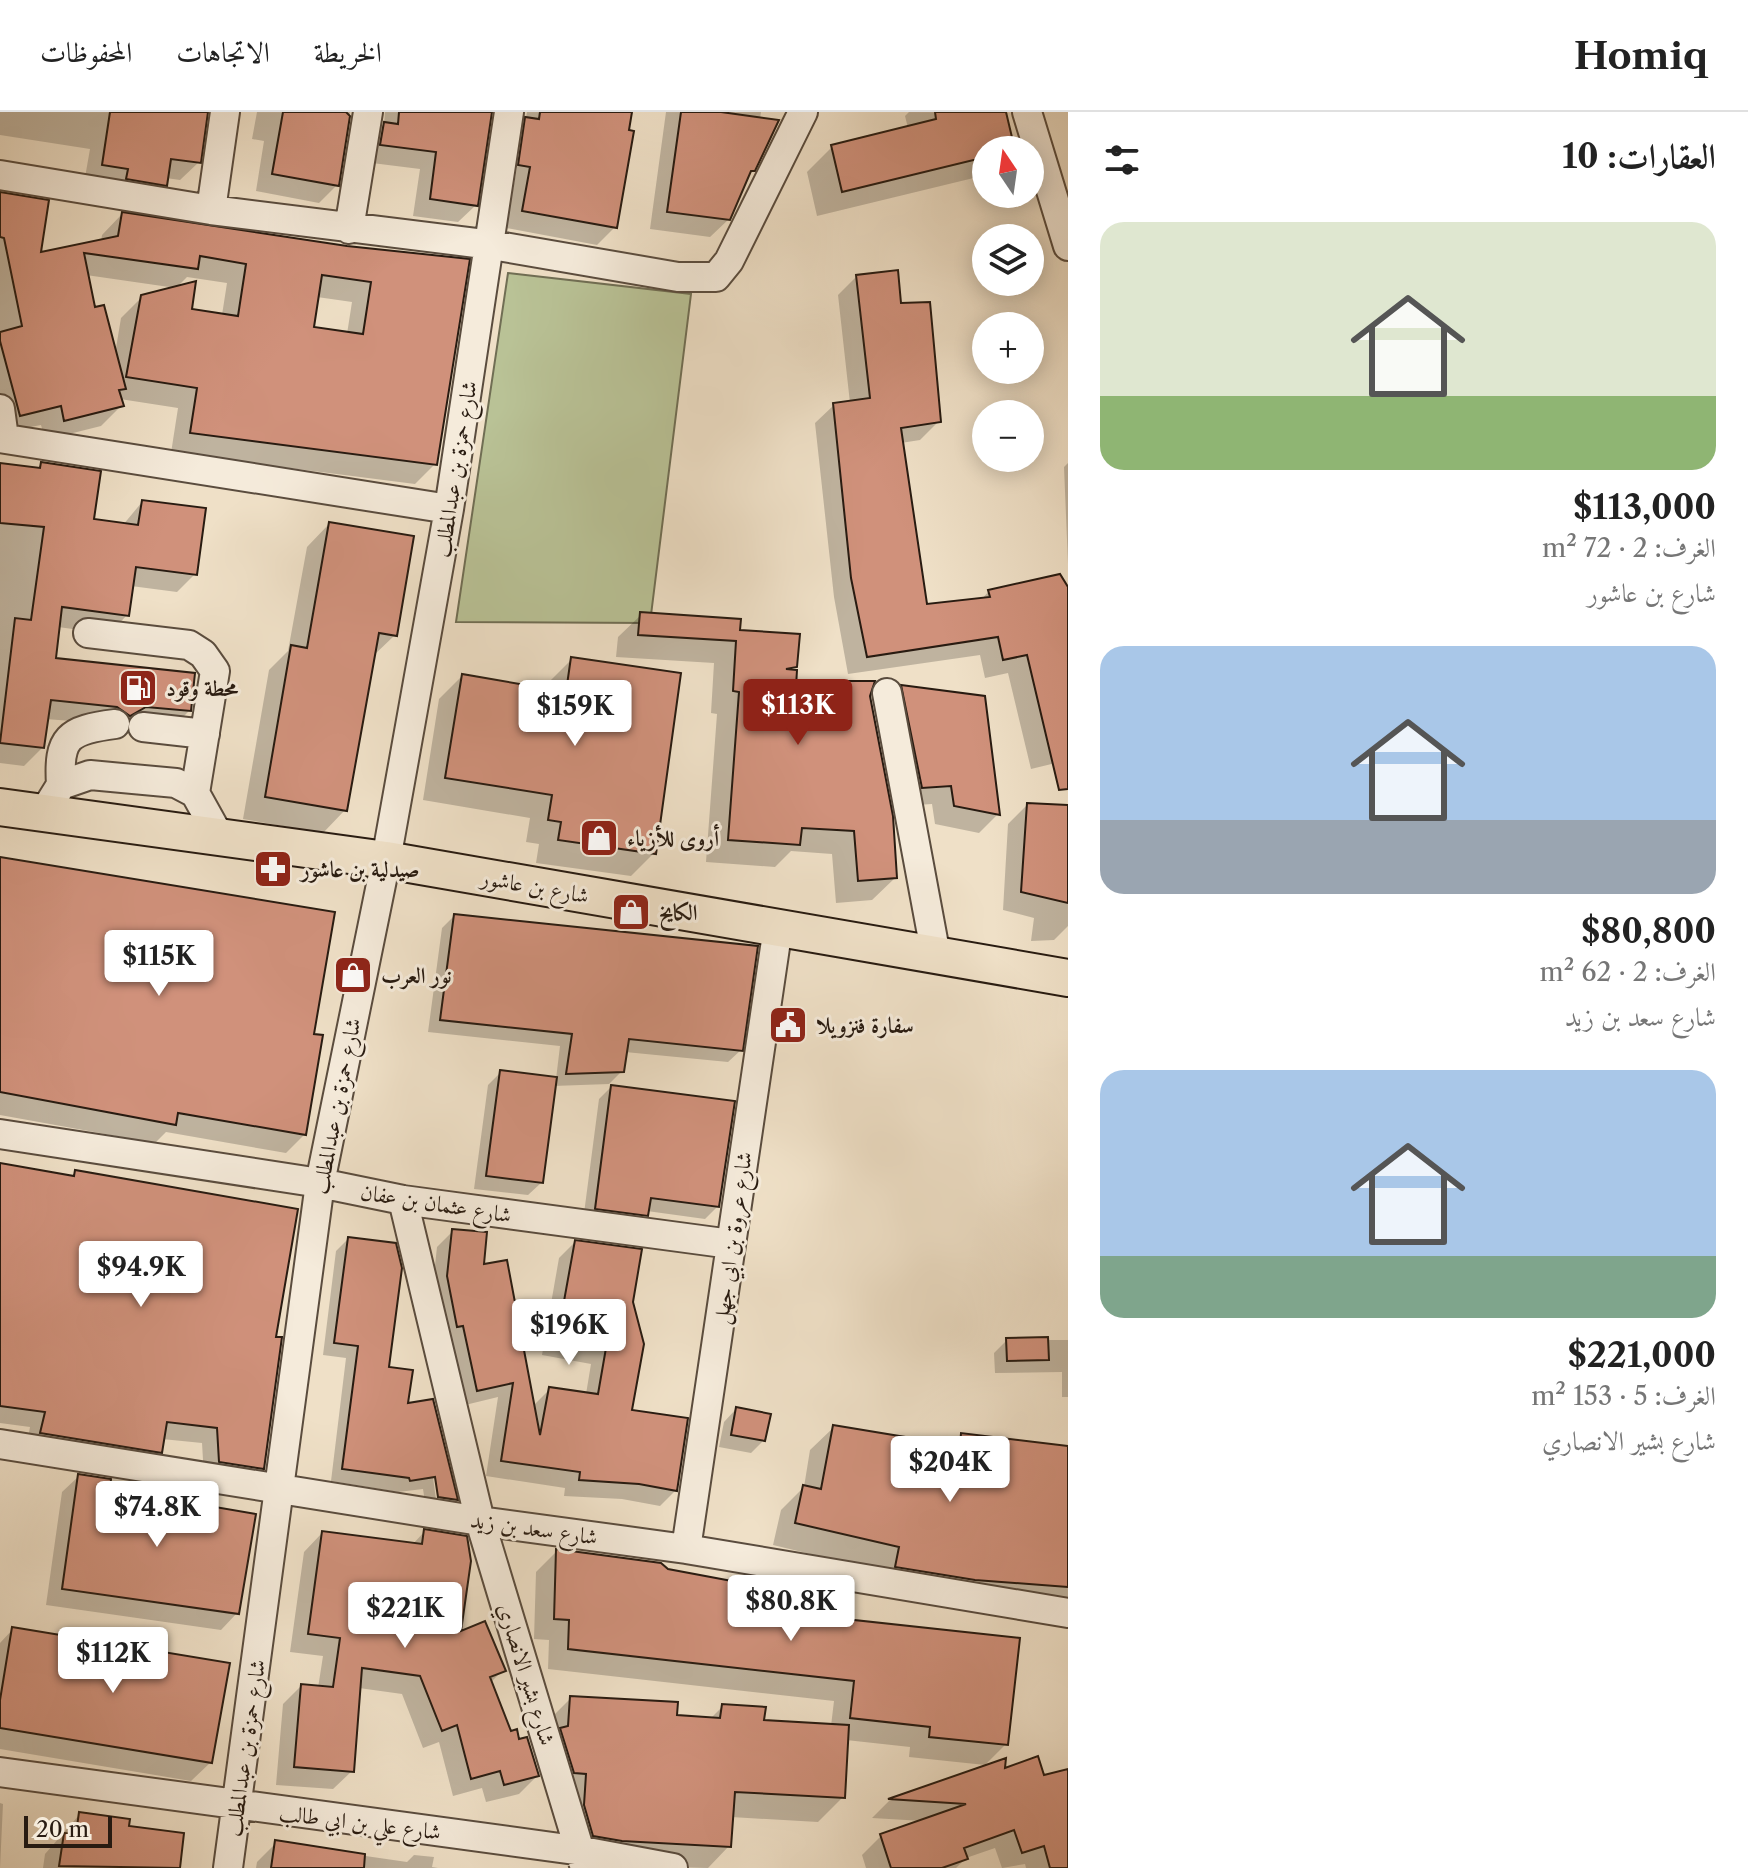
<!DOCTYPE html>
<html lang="ar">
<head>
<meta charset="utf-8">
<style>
  :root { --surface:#fff; --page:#f6f6f6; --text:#222; --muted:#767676; --line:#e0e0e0; --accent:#8f2418 }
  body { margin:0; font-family:"Libre Caslon Text",Amiri,serif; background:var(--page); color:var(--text); direction:rtl; height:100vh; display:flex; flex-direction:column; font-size:30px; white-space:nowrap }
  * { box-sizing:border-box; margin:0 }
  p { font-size:26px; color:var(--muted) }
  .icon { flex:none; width:44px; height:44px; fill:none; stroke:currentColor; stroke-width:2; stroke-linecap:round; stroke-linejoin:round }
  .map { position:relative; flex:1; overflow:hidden; direction:ltr }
  .drawer { display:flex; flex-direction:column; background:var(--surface); width:680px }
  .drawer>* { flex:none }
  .needle { width:52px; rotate:347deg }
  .fabs { position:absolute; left:972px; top:24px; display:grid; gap:16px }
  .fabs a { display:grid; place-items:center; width:72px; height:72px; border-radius:50%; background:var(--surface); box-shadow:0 4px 20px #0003; font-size:40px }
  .scale { position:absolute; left:24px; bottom:20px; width:88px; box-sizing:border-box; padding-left:8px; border:4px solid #281b11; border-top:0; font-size:22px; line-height:28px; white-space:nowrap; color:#281b11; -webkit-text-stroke:6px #f5ebdb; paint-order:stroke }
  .price { position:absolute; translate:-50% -68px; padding:0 18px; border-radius:8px; background:#fff; color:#222; font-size:26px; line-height:52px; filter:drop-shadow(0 2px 4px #0008) }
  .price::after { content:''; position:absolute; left:50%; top:48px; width:24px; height:18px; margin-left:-12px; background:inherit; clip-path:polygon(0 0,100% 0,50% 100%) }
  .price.active { background:var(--accent); color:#fff }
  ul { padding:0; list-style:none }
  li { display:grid; align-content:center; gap:16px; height:424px; padding:0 32px }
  li span { display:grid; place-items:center; height:248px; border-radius:24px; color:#555 }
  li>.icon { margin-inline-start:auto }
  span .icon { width:144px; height:144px; fill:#fffc; stroke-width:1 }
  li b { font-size:34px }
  h2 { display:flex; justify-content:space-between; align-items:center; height:96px; padding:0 32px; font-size:34px }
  header { display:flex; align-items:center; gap:48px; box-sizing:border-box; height:112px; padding:0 40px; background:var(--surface); border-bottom:2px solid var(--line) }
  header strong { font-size:38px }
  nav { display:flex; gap:44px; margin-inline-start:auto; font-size:28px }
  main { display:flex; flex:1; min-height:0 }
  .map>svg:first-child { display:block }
</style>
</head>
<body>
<header>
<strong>Homiq</strong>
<nav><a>الخريطة</a><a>الاتجاهات</a><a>المحفوظات</a></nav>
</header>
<main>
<section class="drawer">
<h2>العقارات: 10<svg class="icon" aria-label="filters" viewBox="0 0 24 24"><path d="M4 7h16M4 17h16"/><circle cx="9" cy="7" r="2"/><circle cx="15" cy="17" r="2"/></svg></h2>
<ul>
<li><span style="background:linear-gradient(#dfe7d0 70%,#8fb573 0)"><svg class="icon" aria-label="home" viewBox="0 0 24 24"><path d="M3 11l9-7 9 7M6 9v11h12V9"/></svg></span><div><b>$113,000</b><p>الغرف: 2 · 72 m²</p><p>شارع بن عاشور</p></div></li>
<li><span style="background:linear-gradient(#a9c7e8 70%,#9aa5b1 0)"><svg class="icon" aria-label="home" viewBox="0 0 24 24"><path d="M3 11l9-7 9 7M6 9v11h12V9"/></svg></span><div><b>$80,800</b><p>الغرف: 2 · 62 m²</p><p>شارع سعد بن زيد</p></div></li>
<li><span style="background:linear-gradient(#a9c7e8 75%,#7fa58c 0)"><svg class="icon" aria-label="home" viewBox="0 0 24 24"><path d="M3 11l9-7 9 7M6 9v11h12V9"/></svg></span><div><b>$221,000</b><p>الغرف: 5 · 153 m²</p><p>شارع بشير الانصاري</p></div></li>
</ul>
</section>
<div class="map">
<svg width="1068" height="1756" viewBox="0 0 1068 1756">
  <rect width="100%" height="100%" fill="#efe0c7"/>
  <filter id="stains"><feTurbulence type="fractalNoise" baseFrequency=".0025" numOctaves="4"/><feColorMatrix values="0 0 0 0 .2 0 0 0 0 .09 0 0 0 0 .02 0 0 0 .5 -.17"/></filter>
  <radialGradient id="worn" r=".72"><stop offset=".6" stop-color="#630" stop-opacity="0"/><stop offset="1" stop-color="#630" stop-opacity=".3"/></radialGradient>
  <!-- green -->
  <path fill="#b9c296" stroke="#706e54" stroke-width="2" d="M508,161L691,182L650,511L456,510Z"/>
  <!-- shadow -->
  <path fill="#0003" fill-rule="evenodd" d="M0,0H206L199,50L180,68L166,66L165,73L147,91L84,71L90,37L0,23Z
    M257,0H350L337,73L319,91L256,79L264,29L252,27Z
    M385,0H490L476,93L458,110L413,104L420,57L364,50L367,29L384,12Z
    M527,0H630L615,115L597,133L506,116Z
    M666,0H761L753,58L746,65L729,107L710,125L650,117Z
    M909,0H1004L1012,38H986V63L817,104L807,60L832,35L908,16L905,4Z
    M0,82L39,142L101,130L102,123L122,102L347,136L467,149L435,352L415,372L171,341L178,296L120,287L121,294L101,314L45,328L41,313L0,321ZM86,163L176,176L142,185L121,206L115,242L94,197ZM187,165L227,171L222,203L190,198L176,176ZM317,185L352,190L347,222L312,217Z
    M857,164L899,193L939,309L920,328L901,331L926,494L981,488L989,479H1068V648L1031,657L1008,561L985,566L980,543L848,562L834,485L815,311L834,293L850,291L838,183Z
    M1068,351V452L1064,355Z
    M42,352L92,409L123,413L142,390L195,462L177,480L131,474L127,503L109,522L58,515L54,548L189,599L171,617L46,607L43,635L24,654L0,651V353L36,358Z
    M329,412L395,523L372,545L345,698L323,721L243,707L269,558L288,539L307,435Z
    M641,503L738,520L795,554L790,559L794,577L837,580L845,571L868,584L895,766L872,788L836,791L832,742L791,739L775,755L706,750L717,602L711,601L714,551L616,545L618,525Z
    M572,547L654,741L631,764L536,751L539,732L526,730L530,706L423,688L439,587L462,564L547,579L549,570Z
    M902,575L998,702L979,721L935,712L932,692L903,694L883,594Z
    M1027,693L1068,695V814L1054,828L1031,829L1034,806L1003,798L1008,712Z
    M0,747L312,923L305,1022L286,1041L166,1020L155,1031L0,1003Z
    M454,804L741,938L728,950L625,940L622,959L609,972L553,974L541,1071L528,1083L474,1077L488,973L501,960L556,967L560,934L428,920L442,816Z
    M611,975L718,1094L705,1107L647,1099L633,1116L583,1109L599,987Z
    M0,1054L71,1065L76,1060L274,1226L262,1356L247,1372L204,1365L202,1331L162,1327L160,1340L144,1356L26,1337L30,1315L0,1311Z
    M453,1119L481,1155L533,1294L550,1277L586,1282L591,1252L542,1243L559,1146L575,1130L631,1190L629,1300L676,1378L660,1394L622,1387L564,1384L565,1376L486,1364L498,1285L461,1294L432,1181L437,1135Z
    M348,1127L387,1257L455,1388L443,1400L426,1397L423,1377L398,1380L331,1369L346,1246L323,1243L336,1139ZM432,1358L438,1367L441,1395H437Z
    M1007,1228H1068V1285H1062V1260L995,1261L994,1241Z
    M736,1297L764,1328L751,1341L719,1335L724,1310Z
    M833,1316L951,1334L962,1323L1068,1336V1504L773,1433L781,1398L804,1375L810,1338Z
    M79,1364L108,1379L237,1501L221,1518L46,1493L62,1380Z
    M425,1419L458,1522L503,1558L490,1571L510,1621L537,1664L519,1682L486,1690L482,1676L453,1684L439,1630L423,1636L402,1582L359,1576L352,1659L333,1677L276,1673L283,1592L301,1574L318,1576L323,1544L290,1540L304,1440L322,1421L412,1433Z
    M557,1439L668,1459L825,1507L1006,1632L985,1653L909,1645L910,1635L846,1628L843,1685L818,1710L731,1705L729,1734L708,1756L596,1753L546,1611L571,1586L675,1605L710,1607L723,1594L761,1610L831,1614L834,1589L548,1557L549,1528L534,1527L536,1460Z
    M13,1517L211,1650L191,1669L0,1637V1531Z
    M1004,1649L1003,1659L1043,1666L1068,1659V1756H1026L1025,1752L1002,1756L995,1736L966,1746L956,1756H866L862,1743L881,1724L923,1709L872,1706L889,1689Z
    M0,1691L3,1692L0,1756Z
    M80,1702L127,1716L182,1723L178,1756H43L45,1742Z
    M276,1731L407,1750L414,1743L434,1745L432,1755L438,1756H256L257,1750Z"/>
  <!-- building -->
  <path fill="#d0917b" stroke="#281b11" stroke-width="2" fill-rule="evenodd" d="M110,0H208L201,51L171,47L167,74L126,67L128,57L102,53Z
    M283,0H346L350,4L339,74L272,62Z
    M399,0H492L478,94L430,87L436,40L380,33L384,10L398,12Z
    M540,0H632L629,18L634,19L617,116L522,99L530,55L518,53L525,5L539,7Z
    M681,0H721L779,8L755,59H751L730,108L667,100Z
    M935,0H1006L1015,38H986V45L842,80L831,33L936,7Z
    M0,80L49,88L41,140L118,124L122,100L347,134L470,147L437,353L190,321L197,276L126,265L141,183L196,169L192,197L238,204L246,152L200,144L198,157L84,141L95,195L104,193L126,277L119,278L124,294L64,309L61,294L20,304L0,229V220L22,214L4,126L0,125ZM322,163L371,170L363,222L314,215Z
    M898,158L901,191L930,190L941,310L901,316L927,492L990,485L988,478L1060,462L1068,475V677L1059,678L1027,543L1003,548L998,525L867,545L851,466L833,291L870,286L856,163Z
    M41,350L101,359L94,407L138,413L142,388L206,396L197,463L136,455L129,504L62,495L56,546L195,561L191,599L146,595L130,604L117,595L51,588L44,636L0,631L15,506L31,508L44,415L0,411V351L40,356Z
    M329,410L414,424L397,524L379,521L347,699L265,685L291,533L307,536Z
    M640,500L741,507L740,518L800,522L797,555L786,557L797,558L796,575L845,578L844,569H875L870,584L893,704L897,766L858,769L854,719L802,716L800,733L728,728L739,580L733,579L736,529L638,523Z
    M571,545L681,561L656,742L558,728L561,710L548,708L552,683L445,666L462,562L566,580Z
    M901,573L985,584L1000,703L954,694L951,674L922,676Z
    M1027,691L1068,693V791L1021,780Z
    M0,745L335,800L314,922L323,923L306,1023L178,1001L176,1013L0,980Z
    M454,802L758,834L743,939L629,927L624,960L566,962L572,922L440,908Z
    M500,958L557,965L543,1071L486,1064Z
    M611,973L735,989L719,1095L651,1086L648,1104L595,1097Z
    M0,1051L74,1064L75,1058L298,1097L276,1225H282L264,1357L219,1350L217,1316L167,1310L162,1341L40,1321L45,1300L0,1294Z
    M452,1117L487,1120L484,1152L507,1148L540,1323L549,1275L598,1282L606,1236L557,1228L575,1128L642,1137L633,1190L644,1232L632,1298L688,1306L677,1379L639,1372L579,1368L580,1360L501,1349L513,1271L477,1279L463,1214L457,1215L447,1164Z
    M348,1125L396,1131L402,1156L389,1255L413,1258L408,1291L433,1287L458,1388L438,1385L435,1365L410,1369L409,1366L342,1357L358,1234L334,1231Z
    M1048,1225L1049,1248L1007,1249L1006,1226Z
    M736,1295L771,1302L765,1329L731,1323Z
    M833,1313L960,1334L961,1321L1068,1334V1475L975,1468L895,1455L899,1435L795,1411L803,1373L821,1377Z
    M78,1362L111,1367L110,1377L256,1402L239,1502L62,1477Z
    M424,1417L467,1424L471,1449L461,1519L485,1509L506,1559L490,1565L511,1619L517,1617L519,1627L527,1625L539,1664L504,1673L500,1659L471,1667L457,1613L442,1619L420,1564L362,1556L354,1660L294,1655L301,1572L333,1575L340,1526L308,1522L322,1419L422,1432Z
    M556,1437L661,1451L668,1457L764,1475L763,1483L829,1492L827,1505L1020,1526L1008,1633L929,1625L930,1615L850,1606L854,1569L568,1537L569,1508L554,1507Z
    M12,1515L230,1551L212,1651L0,1616V1588Z
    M570,1584L678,1590L677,1603L720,1606L722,1592L766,1595L764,1608L849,1613L845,1686L735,1680L731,1735L622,1729L593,1724L584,1693L586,1662L574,1661L560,1616L568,1614Z
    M1038,1644L1044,1663L1068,1657V1756H1050L1044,1734L1022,1741L1014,1718L964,1736L968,1747L942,1756H891L880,1722L966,1692L888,1687L1006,1646L1005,1656Z
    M79,1700L130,1707L129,1714L184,1721L180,1756L59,1754L64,1721L76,1722Z
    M275,1728L365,1742L364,1756H271Z"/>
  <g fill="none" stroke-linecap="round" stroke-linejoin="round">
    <defs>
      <path id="minor" d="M1027,0L1068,134
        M0,63L211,98L492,133L678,165H716L729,149L803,0
        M211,98L225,0
        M349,117L368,0
        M0,297L4,326
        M0,326L449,397
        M88,521L189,533L203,542L215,559L195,681
        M887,581L936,844
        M143,615L205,622
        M61,673C58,625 68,618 115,612
        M43,702L61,673L90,663L176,671L195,681L220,726
        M0,1022L320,1071L403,1088L731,1132
        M403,1088L480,1409L585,1756
        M0,1332L480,1409L686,1437L1068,1501
        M686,1437L778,815
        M0,1660L582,1739L673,1756
        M228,1756L320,1071L386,748L449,397L509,0"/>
      <path id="major" d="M0,695L386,748L1068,866"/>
    </defs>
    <!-- minor casing -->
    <use href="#minor" stroke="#5a4c3e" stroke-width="32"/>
    <!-- major casing -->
    <use href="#major" stroke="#281b11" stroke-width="40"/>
    <!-- minor -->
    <use href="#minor" stroke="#f5ebdb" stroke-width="28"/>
    <!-- major -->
    <use href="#major" stroke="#efe0c7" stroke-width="36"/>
  </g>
  <!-- icons -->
  <defs>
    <symbol id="fuel-square" viewBox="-11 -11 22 22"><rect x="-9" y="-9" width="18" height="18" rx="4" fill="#8f2418" stroke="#f5ebdb"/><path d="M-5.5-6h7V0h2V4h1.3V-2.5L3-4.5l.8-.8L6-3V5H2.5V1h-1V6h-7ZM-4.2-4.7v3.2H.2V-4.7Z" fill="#fff"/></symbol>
    <symbol id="shop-square" viewBox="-11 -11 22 22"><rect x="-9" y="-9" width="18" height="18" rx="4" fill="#8f2418" stroke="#f5ebdb"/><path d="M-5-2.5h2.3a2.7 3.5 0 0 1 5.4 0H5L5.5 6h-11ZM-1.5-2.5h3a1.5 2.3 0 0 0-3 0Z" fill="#fff"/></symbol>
    <symbol id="pharmacy-square" viewBox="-11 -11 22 22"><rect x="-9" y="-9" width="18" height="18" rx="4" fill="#8f2418" stroke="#f5ebdb"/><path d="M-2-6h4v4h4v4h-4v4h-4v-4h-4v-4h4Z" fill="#fff"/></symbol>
    <symbol id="civic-square" viewBox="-11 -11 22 22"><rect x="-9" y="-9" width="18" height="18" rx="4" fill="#8f2418" stroke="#f5ebdb"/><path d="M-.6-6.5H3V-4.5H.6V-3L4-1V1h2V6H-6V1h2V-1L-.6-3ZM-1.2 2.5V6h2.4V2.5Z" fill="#fff"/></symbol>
  </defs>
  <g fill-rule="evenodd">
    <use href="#fuel-square" x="116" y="554" width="44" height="44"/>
    <use href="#shop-square" x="577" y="704" width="44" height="44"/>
    <use href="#pharmacy-square" x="251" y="735" width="44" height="44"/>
    <use href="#shop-square" x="609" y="778" width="44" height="44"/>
    <use href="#shop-square" x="331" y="841" width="44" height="44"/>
    <use href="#civic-square" x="766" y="891" width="44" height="44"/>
  </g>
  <g text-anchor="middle" stroke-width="6" stroke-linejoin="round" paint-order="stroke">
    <!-- street labels -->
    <g font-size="22" fill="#281b11" stroke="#f5ebdb">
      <text transform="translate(455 357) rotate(-81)" y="8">شارع حمزة بن عبدالمطلب</text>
      <text transform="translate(535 774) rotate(10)" y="8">شارع بن عاشور</text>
      <text transform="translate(336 994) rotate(-79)" y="8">شارع حمزة بن عبدالمطلب</text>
      <text transform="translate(436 1091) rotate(9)" y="8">شارع عثمان بن عفان</text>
      <text transform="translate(732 1126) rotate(-82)" y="8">شارع عروة بن ابي جهل</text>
      <text transform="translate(534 1416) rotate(8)" y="8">شارع سعد بن زيد</text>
      <text transform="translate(527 1562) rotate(73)" y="8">شارع بشير الانصاري</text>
      <text transform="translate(245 1636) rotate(-82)" y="8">شارع حمزة بن عبدالمطلب</text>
      <text transform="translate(360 1710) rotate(7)" y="8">شارع علي بن ابي طالب</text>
    </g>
    <!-- poi labels -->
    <g font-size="22" font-weight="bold" fill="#281b11" stroke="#f5ebdb" text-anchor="start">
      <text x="166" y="584">محطة وقود</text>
      <text x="627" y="734">أروى للأزياء</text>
      <text x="301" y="765">صيدلية بن عاشور</text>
      <text x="659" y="808">الكايخ</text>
      <text x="381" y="871">نور العرب</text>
      <text x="816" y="921">سفارة فنزويلا</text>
    </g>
  </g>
  <rect width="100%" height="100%" filter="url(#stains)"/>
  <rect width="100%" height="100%" fill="url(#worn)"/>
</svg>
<div class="fabs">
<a><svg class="needle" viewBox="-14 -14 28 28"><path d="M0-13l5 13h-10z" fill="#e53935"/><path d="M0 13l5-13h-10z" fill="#767676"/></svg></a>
<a><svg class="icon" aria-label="layers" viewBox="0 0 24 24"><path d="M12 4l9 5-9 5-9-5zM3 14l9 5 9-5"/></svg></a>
<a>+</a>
<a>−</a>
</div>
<div class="scale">20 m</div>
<b class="price active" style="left:798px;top:635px">$113K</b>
<b class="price" style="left:575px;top:636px">$159K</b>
<b class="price" style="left:159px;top:886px">$115K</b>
<b class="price" style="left:141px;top:1197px">$94.9K</b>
<b class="price" style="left:569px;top:1255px">$196K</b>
<b class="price" style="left:950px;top:1392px">$204K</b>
<b class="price" style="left:157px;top:1437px">$74.8K</b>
<b class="price" style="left:791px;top:1531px">$80.8K</b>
<b class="price" style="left:405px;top:1538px">$221K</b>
<b class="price" style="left:113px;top:1583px">$112K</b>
</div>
</main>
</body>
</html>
